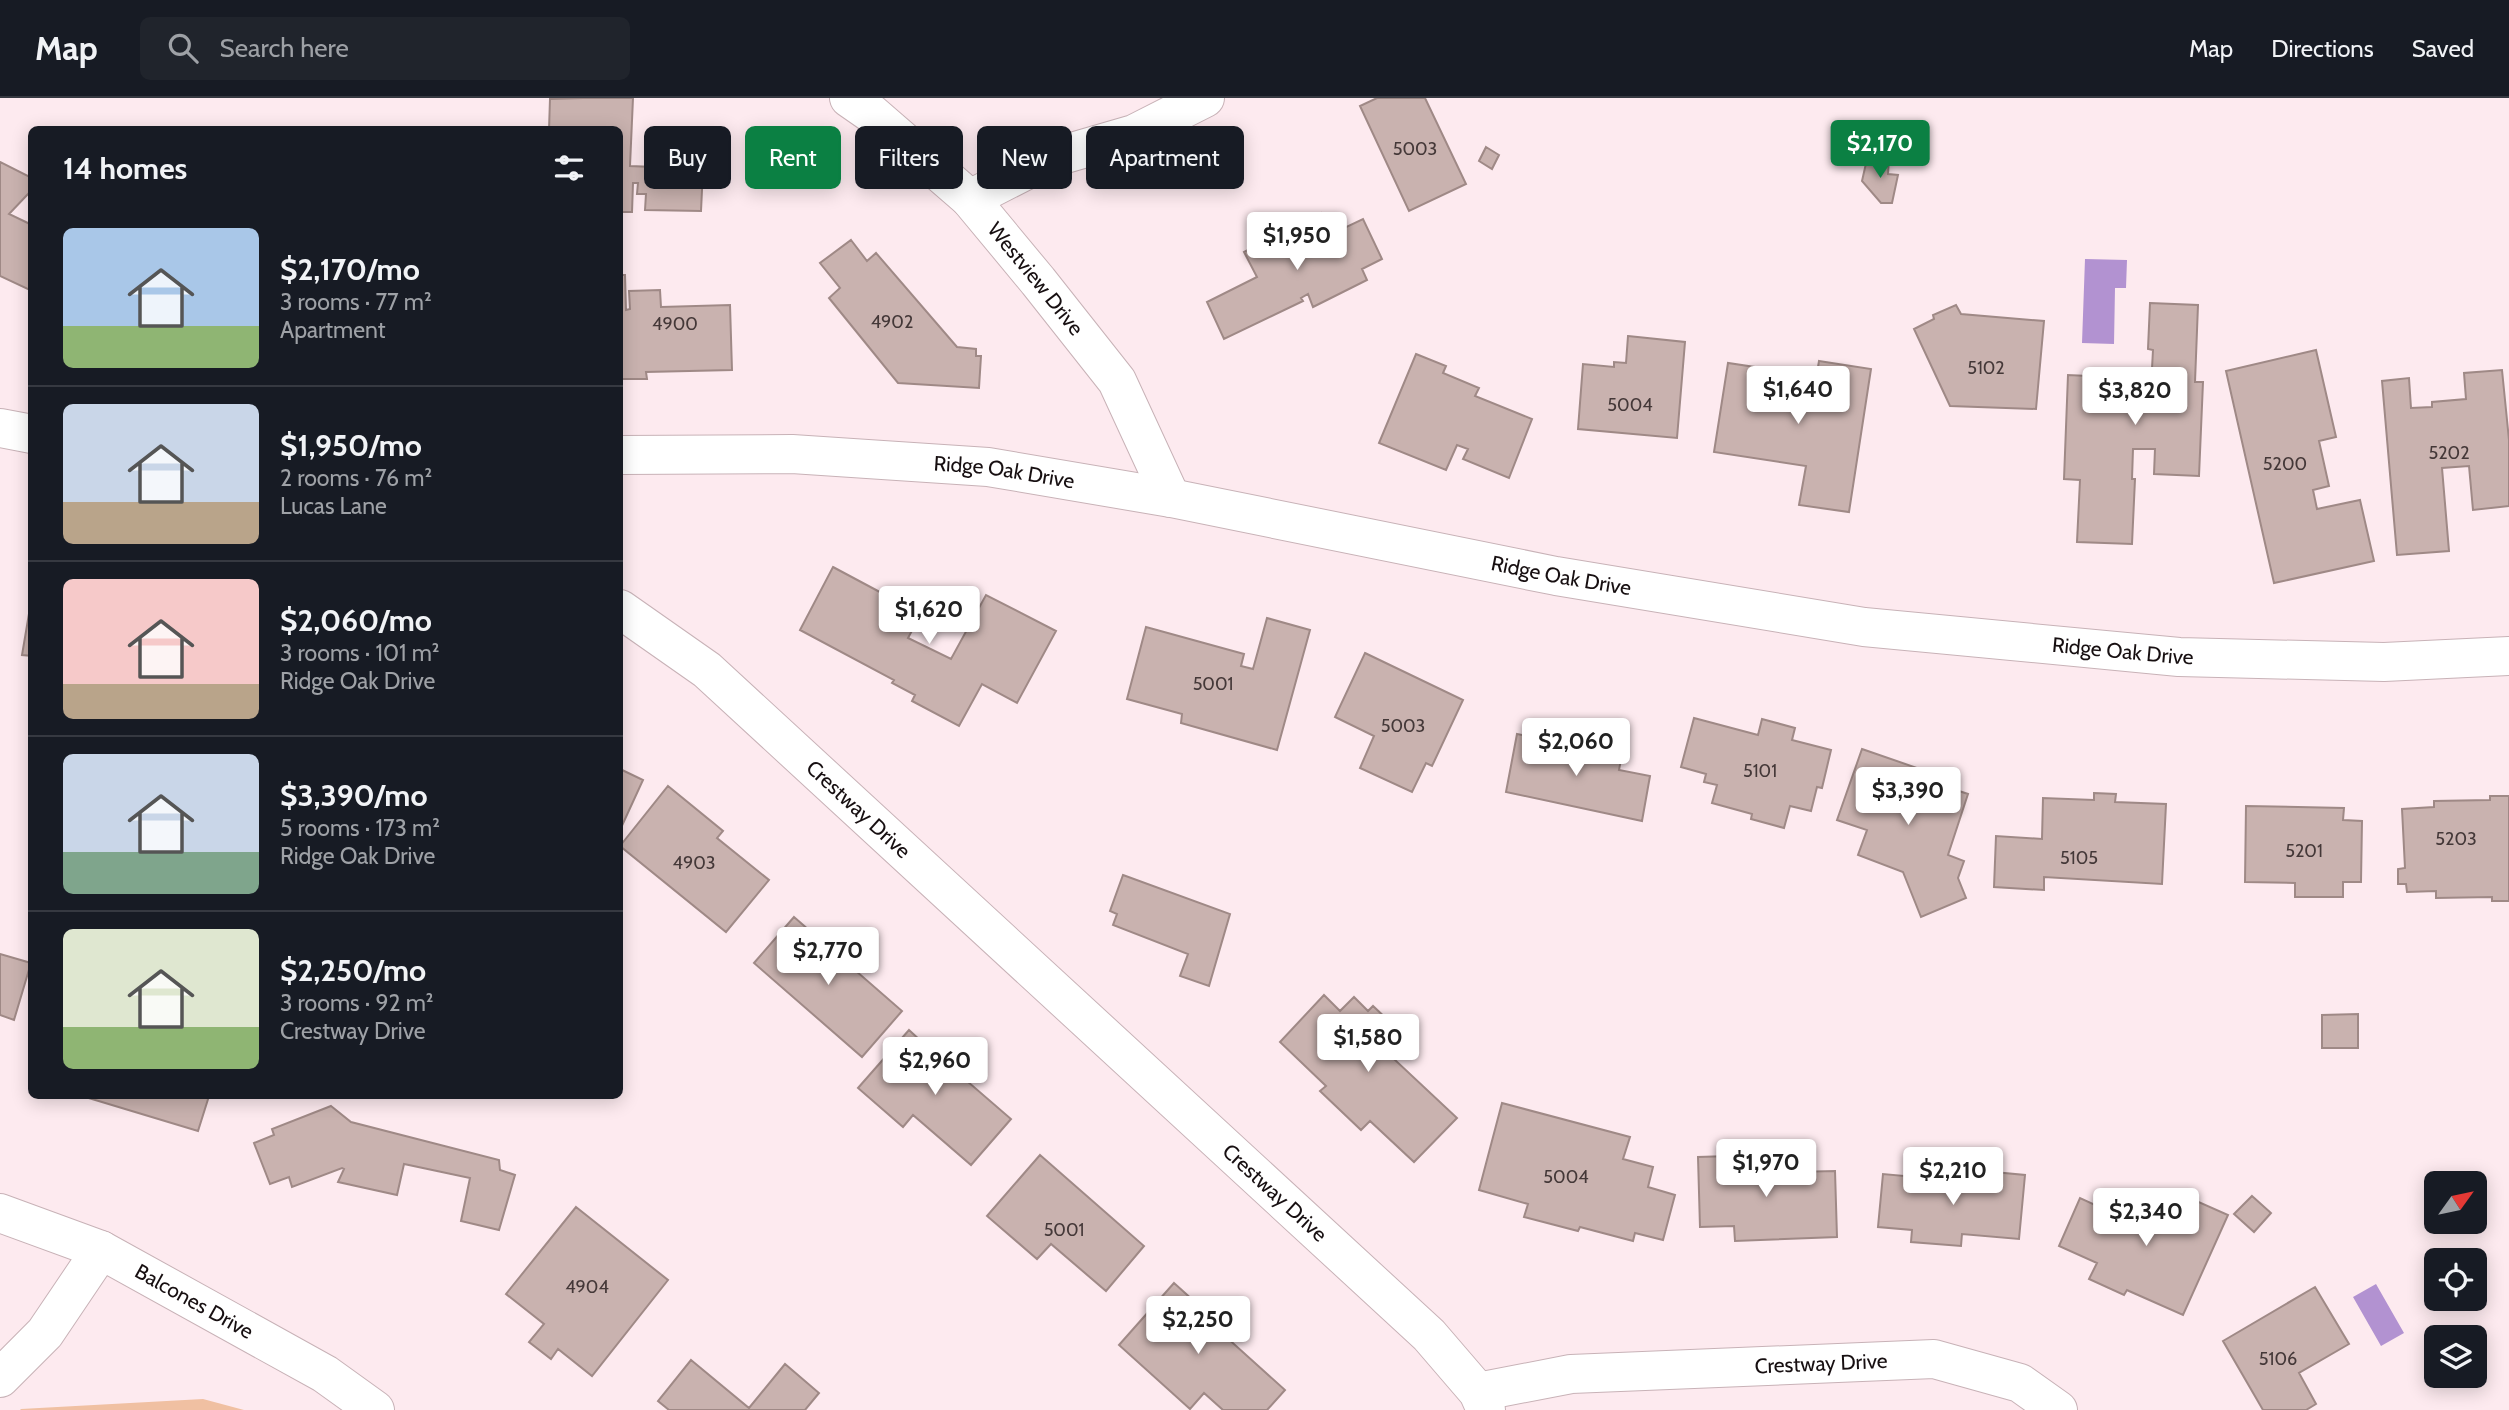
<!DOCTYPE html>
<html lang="en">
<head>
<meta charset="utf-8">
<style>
  :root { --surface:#171b24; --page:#20242c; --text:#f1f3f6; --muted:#9ea1a6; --line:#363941; --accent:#0b8043 }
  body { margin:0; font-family:Cabin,sans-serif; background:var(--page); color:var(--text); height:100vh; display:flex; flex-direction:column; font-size:26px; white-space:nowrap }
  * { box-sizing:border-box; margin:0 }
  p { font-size:23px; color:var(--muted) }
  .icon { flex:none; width:38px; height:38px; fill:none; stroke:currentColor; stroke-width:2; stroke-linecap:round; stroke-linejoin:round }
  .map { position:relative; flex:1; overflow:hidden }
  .panel { position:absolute; left:28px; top:28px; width:595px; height:973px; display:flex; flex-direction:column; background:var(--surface); border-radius:10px; box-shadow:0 4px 18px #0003 }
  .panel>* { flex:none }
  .hud { position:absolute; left:644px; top:28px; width:665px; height:63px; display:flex; gap:14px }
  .needle { width:46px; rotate:57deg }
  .controls { position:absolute; left:2424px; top:1073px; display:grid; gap:14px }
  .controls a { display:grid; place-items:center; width:63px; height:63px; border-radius:10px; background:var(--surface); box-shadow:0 4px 18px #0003; font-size:35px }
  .price { position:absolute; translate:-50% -60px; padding:0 16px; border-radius:7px; background:#fff; color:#222; font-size:23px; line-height:46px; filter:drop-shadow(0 2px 4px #0008) }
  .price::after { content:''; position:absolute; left:50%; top:42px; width:21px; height:16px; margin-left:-10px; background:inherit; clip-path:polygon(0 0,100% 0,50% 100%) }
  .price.current { background:var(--accent); color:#fff }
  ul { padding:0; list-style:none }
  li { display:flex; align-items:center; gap:21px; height:175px; padding:0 35px }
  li+li { border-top:2px solid var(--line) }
  li span { display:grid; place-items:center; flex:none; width:196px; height:140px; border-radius:10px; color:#555 }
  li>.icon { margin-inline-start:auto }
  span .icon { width:84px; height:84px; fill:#fffc; stroke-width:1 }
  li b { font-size:30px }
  h2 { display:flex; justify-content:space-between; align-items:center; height:84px; padding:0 35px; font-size:30px }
  .tag { padding:0 24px; border-radius:10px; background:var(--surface); box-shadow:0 4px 18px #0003; font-size:24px; line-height:63px }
  .tag.current { background:var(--accent); color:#fff }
  header { display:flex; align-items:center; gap:42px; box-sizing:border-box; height:98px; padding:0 35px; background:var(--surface); border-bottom:2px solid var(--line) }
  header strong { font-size:33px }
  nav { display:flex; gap:38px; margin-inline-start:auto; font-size:24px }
  .search { width:490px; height:63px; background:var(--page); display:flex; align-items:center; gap:18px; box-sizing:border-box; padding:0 24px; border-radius:10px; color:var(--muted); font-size:26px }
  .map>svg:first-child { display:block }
</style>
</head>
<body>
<header>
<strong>Map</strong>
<div class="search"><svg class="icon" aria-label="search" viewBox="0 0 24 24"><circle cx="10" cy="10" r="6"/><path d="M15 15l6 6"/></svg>Search here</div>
<nav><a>Map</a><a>Directions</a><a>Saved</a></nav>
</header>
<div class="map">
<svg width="2509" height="1312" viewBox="0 0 2509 1312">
  <rect width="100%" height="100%" fill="#fdeaef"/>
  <!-- green -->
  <path fill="#f0c0a2" d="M203,1301L244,1312H20L21,1311Z"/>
  <!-- water -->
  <path fill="#b292d1" d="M2085,161L2127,162L2126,190H2115L2114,246L2082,245Z
    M2376,1186L2404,1235L2381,1248L2353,1199Z"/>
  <!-- building -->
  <path fill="#c9b2af" stroke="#9f8986" stroke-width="2" d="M583,0H633L630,68L703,71L701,113L645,112L646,96H637L638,85H633L632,114H620V32H549L550,1Z
    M1377,0H1425L1466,86L1409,113L1360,8Z
    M1486,49L1499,57L1492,71L1479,63Z
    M1867,61H1889L1888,76L1898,77L1892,105H1881L1862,83Z
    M0,64L32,80L29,95L9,116L32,127V193L0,178Z
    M1321,115L1323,118L1327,116L1336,134L1363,121L1382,161L1362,171L1367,182L1313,209L1308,196L1301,200L1303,203L1224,241L1207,204L1257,179L1244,154Z
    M851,142L867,163L876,155L957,249L976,251V258H981L979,290L898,285L829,200L840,190L820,165Z
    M620,177H625L626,212L630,211L629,193L660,192L661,209L730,207L732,272L646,274L647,281H620Z
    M2150,205L2198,207L2195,284H2203L2199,378L2154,376L2155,351H2133L2132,381H2135L2132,446L2077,444L2080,382L2064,381L2068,277L2110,279L2109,300H2124V287L2151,289L2153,252L2148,251Z
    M1956,207L1961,216L2044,223L2036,311L1950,308L1914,231L1934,221L1933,217Z
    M1628,238L1685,244L1677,340L1578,331L1583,266L1614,269V264L1626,265Z
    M2316,252L2336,339L2319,343L2329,388L2313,392L2317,411L2360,402L2374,463L2274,485L2226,273Z
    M1416,256L1446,268L1443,275L1479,290L1475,298L1532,321L1509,380L1463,361L1468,351L1457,347L1446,372L1379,345Z
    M1819,263L1871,271L1849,414L1799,407L1806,368L1714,354L1728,265L1795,275L1791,302L1812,305Z
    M2502,272L2509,342V408L2473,412L2469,368L2442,370L2449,453L2397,457L2382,283L2409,280L2411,310L2432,309V304L2466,301L2464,275Z
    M833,469L921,516L908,540L951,561L986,497L1056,533L1017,605L982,586L959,628L912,603L915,597L892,585L894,582L800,532Z
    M32,498V558L22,557Z
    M1267,520L1310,532L1277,652L1181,625L1182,616L1127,601L1146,529L1244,556L1241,568L1253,571Z
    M1365,555L1463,602L1432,668L1426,665L1412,694L1360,670L1374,638L1335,619Z
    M1694,620L1758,637L1762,621L1795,630L1792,642L1831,652L1822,690L1817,689L1811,713L1790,708L1784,730L1751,721L1752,716L1712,705L1717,687L1704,684L1706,676L1681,669Z
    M1517,636L1622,656L1619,672L1650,678L1642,723L1506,694Z
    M1862,651L1917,670L1913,678L1968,696L1948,757L1964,763L1958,780L1966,800L1921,819L1903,774L1858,757L1867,732L1837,722Z
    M620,671L643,682L620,732Z
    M668,688L723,733L717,740L769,782L726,834L620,748Z
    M2094,695L2116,696L2115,704L2166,706L2162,786L2044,779V792L1994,789L1996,738L2042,741L2043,700L2094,702Z
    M2490,698H2509V803H2492V799L2436,800V793L2407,794L2406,786H2398V771L2405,770L2402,711L2434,709V703L2490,702Z
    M2246,708L2344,710L2343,722L2362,723L2361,784H2343V799H2295V785L2245,784Z
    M1123,777L1230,816L1209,888L1180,878L1188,856L1113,827L1117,816L1110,813Z
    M794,819L902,913L862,959L754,865Z
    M0,856L31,865L14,922L0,917Z
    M1324,897L1340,913L1354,899L1368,913L1373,908L1407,940L1401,947L1405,951L1395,962L1457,1020L1414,1064L1370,1023L1361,1032L1320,993L1326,988L1280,944Z
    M2358,916V950H2322V917Z
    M909,932L935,956L945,945L963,960L953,971L1011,1021L971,1067L913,1017L903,1029L858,990Z
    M82,998H209L198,1033Z
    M1502,1005L1630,1039L1623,1061L1653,1069L1648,1089L1675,1097L1663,1142L1635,1135L1633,1143L1580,1129L1578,1133L1524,1119L1528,1106L1479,1092Z
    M331,1008L351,1024L499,1062L500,1072L515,1077L499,1132L461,1123L470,1080L404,1066L397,1097L338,1084L344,1071L342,1070L292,1089L289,1079L270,1086L254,1045L274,1037L272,1031Z
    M1040,1057L1144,1148L1106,1193L1051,1146L1037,1161L987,1118Z
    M1763,1057V1068L1792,1067L1793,1074L1835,1073L1837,1139L1735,1143L1734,1128L1700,1129L1698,1059Z
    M1983,1073L2025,1077L2019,1141L1962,1136L1961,1148L1911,1144L1912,1132L1878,1129L1883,1076L1981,1085Z
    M2128,1097L2184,1122L2192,1101L2228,1117L2183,1217L2129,1193L2127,1192L2124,1197L2089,1181L2097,1165L2059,1148L2080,1100L2119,1118Z
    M2252,1098L2271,1115L2254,1134L2234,1116Z
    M576,1109L668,1182L592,1278L558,1251L551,1261L529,1244L544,1226L506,1196Z
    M1174,1185L1205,1213L1211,1207L1234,1228L1225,1238L1285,1292L1267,1312H1223L1204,1295L1190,1311L1119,1247Z
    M2315,1189L2349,1246L2299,1275L2316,1306L2306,1312H2263L2223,1243Z
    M691,1262L749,1310L785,1266L819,1295L805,1312H669L658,1303Z"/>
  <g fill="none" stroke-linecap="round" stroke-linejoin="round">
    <defs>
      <g id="minor">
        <path id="s1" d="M849,0L872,16L970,101L1038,183L1117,283L1171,400"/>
        <path d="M970,101L1048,61L1134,36L1205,0"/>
        <path d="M0,330L32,336"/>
        <path id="s2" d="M620,357L792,356L988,369L1171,400L1556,478L1864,529L2179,559L2384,564L2509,558"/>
        <path id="s3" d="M620,511L707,572L1429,1237L1478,1294L1486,1312"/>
        <path id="s4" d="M0,1115L101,1152L325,1276L375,1312"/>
        <path d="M0,1280L45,1235L101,1152"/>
        <path id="s5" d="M1478,1294L1571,1276L1934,1261L2020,1285L2058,1312"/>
      </g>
    </defs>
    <!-- minor casing -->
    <use href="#minor" stroke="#c8b2b7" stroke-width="40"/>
    <!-- minor -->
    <use href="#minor" stroke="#fff" stroke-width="38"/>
  </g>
  <g text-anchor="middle" stroke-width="6" stroke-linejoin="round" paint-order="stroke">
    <!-- number labels -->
    <g font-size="18" fill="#443838">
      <text x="1415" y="57">5003</text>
      <text x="892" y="230">4902</text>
      <text x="675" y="232">4900</text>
      <text x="1986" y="276">5102</text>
      <text x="1630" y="313">5004</text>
      <text x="2449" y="361">5202</text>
      <text x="2285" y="372">5200</text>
      <text x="1213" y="592">5001</text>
      <text x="1403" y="634">5003</text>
      <text x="1760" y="679">5101</text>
      <text x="2456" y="747">5203</text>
      <text x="2304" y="759">5201</text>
      <text x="2079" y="766">5105</text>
      <text x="694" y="771">4903</text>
      <text x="1566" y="1085">5004</text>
      <text x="1064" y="1138">5001</text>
      <text x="587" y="1195">4904</text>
      <text x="2278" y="1267">5106</text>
    </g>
    <!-- street labels -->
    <g font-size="21" fill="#170f11" stroke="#fdfdfd">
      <text dy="7" stroke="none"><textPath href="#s1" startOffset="261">Westview Drive</textPath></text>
      <text dy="7" stroke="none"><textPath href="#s2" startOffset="385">Ridge Oak Drive</textPath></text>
      <text dy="7" stroke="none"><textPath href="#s2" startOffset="952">Ridge Oak Drive</textPath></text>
      <text dy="7" stroke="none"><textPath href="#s2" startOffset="1519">Ridge Oak Drive</textPath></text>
      <text dy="7" stroke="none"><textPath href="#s3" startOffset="312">Crestway Drive</textPath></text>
      <text dy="7" stroke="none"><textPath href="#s3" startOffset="878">Crestway Drive</textPath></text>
      <text dy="7" stroke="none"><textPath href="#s4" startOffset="214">Balcones Drive</textPath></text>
      <text dy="7" stroke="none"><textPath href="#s5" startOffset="345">Crestway Drive</textPath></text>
    </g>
  </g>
</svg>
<div class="controls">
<a><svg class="needle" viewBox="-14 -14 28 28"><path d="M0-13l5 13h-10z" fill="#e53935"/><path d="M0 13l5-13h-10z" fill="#9ea1a6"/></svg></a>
<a><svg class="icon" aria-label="locate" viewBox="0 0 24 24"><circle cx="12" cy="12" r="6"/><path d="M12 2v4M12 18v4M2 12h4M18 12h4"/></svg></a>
<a><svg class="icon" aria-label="layers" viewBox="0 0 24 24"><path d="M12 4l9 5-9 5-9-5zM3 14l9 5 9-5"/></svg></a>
</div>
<b class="price current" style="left:1880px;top:82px">$2,170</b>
<b class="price" style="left:1297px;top:174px">$1,950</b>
<b class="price" style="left:1798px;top:328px">$1,640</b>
<b class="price" style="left:2135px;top:329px">$3,820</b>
<b class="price" style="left:929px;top:548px">$1,620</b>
<b class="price" style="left:1576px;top:680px">$2,060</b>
<b class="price" style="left:1908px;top:729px">$3,390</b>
<b class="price" style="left:828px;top:889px">$2,770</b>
<b class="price" style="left:1368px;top:976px">$1,580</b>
<b class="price" style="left:935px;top:999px">$2,960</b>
<b class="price" style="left:1766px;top:1101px">$1,970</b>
<b class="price" style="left:1953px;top:1109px">$2,210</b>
<b class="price" style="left:2146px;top:1150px">$2,340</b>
<b class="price" style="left:1198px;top:1258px">$2,250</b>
<div class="hud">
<a class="tag">Buy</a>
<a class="tag current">Rent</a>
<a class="tag">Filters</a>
<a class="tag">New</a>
<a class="tag">Apartment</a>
</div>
<section class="panel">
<h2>14 homes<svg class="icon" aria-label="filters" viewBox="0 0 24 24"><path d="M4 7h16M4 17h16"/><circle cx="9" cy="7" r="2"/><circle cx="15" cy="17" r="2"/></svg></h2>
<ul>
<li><span style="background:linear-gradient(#a9c7e8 70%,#8fb573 0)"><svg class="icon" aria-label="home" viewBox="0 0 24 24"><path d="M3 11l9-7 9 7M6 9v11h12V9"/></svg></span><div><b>$2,170/mo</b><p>3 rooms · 77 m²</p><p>Apartment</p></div></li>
<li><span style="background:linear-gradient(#c9d6e8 70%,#b9a48a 0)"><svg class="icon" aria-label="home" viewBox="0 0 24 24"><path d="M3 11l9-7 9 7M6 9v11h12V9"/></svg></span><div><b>$1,950/mo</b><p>2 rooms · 76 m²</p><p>Lucas Lane</p></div></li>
<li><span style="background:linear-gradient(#f6c9c9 75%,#b9a48a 0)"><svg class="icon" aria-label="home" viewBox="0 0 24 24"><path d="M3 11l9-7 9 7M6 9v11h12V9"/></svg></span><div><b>$2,060/mo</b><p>3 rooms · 101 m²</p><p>Ridge Oak Drive</p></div></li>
<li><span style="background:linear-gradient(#c9d6e8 70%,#7fa58c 0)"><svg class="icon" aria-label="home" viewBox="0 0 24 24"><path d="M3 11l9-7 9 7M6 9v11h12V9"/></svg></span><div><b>$3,390/mo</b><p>5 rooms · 173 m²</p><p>Ridge Oak Drive</p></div></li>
<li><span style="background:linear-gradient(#dfe7d0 70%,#8fb573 0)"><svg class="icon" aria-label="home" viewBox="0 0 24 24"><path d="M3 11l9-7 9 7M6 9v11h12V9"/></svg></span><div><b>$2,250/mo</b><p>3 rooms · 92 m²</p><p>Crestway Drive</p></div></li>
</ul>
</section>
</div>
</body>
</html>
